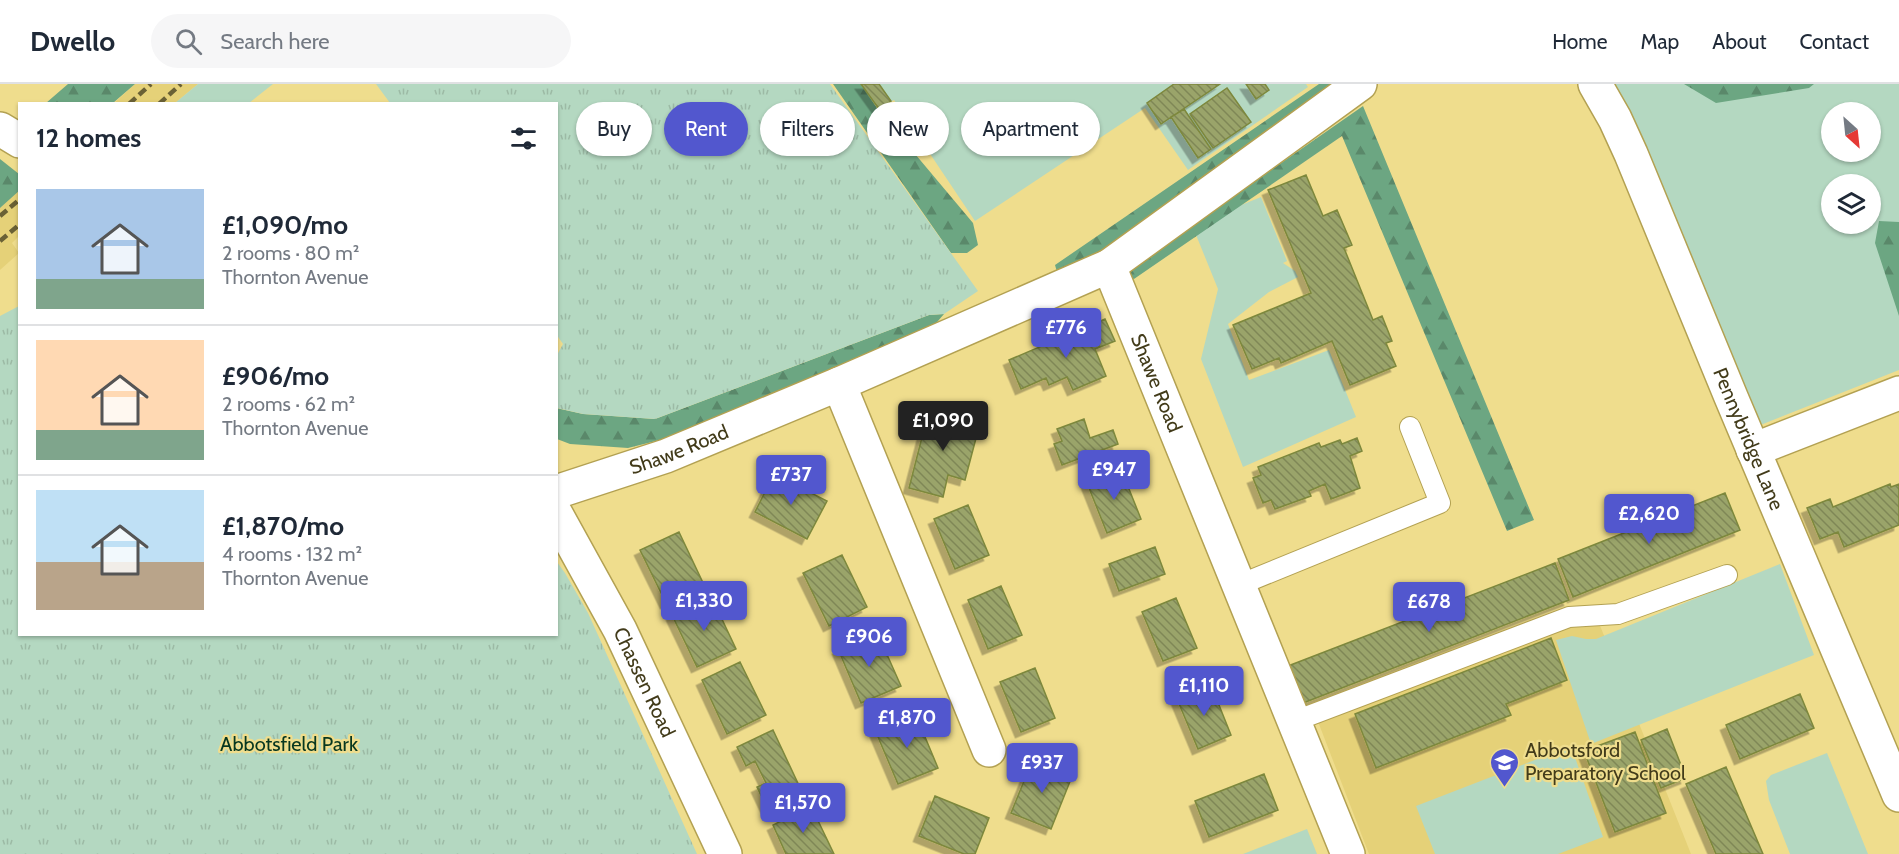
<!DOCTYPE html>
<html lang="en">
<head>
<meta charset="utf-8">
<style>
  :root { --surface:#fff; --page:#f6f6f7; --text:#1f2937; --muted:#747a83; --line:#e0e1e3; --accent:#5257ce }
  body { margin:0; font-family:Cabin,sans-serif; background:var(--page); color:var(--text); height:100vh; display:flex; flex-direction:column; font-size:22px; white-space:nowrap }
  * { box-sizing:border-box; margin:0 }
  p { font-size:20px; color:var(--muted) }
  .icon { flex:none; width:33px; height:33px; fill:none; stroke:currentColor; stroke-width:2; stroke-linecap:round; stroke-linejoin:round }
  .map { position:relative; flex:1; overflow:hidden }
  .panel { position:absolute; left:18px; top:18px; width:540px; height:534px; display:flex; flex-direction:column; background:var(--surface); border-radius:0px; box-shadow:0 2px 4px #0004 }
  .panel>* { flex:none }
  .guide { position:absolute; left:576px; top:18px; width:570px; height:54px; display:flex; gap:12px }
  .needle { width:39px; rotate:153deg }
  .tools { position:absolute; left:1821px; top:18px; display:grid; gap:12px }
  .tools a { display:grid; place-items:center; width:60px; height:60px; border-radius:50%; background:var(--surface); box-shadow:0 2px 4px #0004; font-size:30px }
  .price { position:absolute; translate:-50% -51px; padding:0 14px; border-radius:6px; background:var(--accent); color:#fff; font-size:20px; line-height:39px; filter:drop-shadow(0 2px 3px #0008) }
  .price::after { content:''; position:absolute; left:50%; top:36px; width:18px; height:14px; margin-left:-9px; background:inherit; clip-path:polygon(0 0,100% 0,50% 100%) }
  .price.on { background:#222; color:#fff }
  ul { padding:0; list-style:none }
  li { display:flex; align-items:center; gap:18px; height:150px; padding:0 18px }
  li+li { border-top:2px solid var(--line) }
  li span { display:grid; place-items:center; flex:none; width:168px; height:120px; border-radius:0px; color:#555 }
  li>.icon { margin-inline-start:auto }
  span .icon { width:72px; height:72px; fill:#fffc; stroke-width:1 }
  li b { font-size:26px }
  h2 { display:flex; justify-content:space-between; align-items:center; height:72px; padding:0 18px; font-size:26px }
  .tag { padding:0 21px; border-radius:27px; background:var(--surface); box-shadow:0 2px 4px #0004; font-size:21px; line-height:54px }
  .tag.on { background:var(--accent); color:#fff }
  header { display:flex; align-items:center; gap:36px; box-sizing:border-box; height:84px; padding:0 30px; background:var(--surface); border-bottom:2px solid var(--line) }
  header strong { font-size:28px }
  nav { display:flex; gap:33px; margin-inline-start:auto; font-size:21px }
  .search { width:420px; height:54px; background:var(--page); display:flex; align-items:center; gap:15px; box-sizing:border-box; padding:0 21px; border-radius:33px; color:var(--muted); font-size:22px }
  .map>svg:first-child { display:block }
</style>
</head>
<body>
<header>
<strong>Dwello</strong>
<div class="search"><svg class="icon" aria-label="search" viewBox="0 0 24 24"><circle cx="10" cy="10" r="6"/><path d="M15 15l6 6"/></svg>Search here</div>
<nav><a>Home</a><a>Map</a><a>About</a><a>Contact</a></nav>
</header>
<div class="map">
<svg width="1899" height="770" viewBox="0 0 1899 770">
  <defs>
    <pattern id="forest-firs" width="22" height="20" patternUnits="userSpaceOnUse" patternTransform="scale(1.5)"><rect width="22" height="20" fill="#6ca682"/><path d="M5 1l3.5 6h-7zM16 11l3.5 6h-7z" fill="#5a886a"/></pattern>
    <pattern id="park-tufts" width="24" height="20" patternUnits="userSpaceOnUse" patternTransform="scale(1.5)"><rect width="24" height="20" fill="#b4d8c1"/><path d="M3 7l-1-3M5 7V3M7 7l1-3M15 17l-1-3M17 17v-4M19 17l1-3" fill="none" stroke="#9cbaa5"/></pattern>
    <pattern id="building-back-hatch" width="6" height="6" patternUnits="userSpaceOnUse" patternTransform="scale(1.5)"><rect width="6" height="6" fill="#9aa46a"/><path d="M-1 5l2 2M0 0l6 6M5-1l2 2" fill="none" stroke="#7f8756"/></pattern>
    <filter id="shadow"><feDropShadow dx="-5.5" dy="5.5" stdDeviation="0" flood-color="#0004"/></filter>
  </defs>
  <rect width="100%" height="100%" fill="#efdd8d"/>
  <!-- built -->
  <path fill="#e5d178" d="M135,0H198L175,19L113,20Z
    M19,106V152L12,159L19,169L0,186V124Z
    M1595,529L1691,770H1369L1317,635Z"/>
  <!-- green -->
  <path fill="#b4d8c1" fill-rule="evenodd" d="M198,0H273L249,19H175Z
    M861,0H1306L1308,3L1188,86L1145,24L975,137L894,16L879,25Z
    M1609,0H1899V286L1758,342ZM1832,28H1870V68H1832ZM1832,100H1870V140H1832Z
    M1261,113L1287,177L1283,179L1295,187L1298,193L1269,208L1228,240L1249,296L1329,266L1356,333L1243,383L1201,275L1218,205L1192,141Z
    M1780,480L1814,571L1591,660L1556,556L1572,552L1586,555H1596Z
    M1571,662L1603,753L1558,770H1435L1416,722Z
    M1827,669L1868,770H1790L1769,716L1766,697L1771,691Z
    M1307,745L1317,770H1243Z"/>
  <!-- forest -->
  <path fill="url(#forest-firs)" d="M68,0H135L113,19H46Z
    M833,0H861L879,27L973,139L978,161L967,169H951Z
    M1319,0H1346L1103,174L1057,188L1055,181Z
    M1684,0H1814L1809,4L1716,19Z
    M1363,22L1534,436L1507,447L1342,52L1134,195L1122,190Z
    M0,75L19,90L20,106L0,124Z
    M1879,137L1899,138V232L1875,159Z
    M944,230L932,244L708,344L628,364L570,360L557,355L556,324L583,330L655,335L929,231Z"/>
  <!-- park -->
  <path fill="url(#park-tufts)" d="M376,0H830L978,207L944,230L929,231L655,335L583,330L557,324V271L563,260L556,250V20L390,19Z
    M19,222L20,550H556L557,478L565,489L588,529L697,770H0V232Z"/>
  <!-- building -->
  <path fill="url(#building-back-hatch)" stroke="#7d883c" stroke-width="1.5" filter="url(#shadow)" d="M861,0H879L891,17L879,25Z
    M1174,0H1220L1161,40L1147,19Z
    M1246,0H1265L1269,6L1256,15Z
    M1227,4L1251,38L1213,64L1190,30Z
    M1184,25L1211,65L1198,74L1171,33Z
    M1306,91L1323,132L1337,126L1352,161L1344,164L1373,236L1382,232L1392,257L1386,259L1396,282L1350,301L1332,257L1281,279L1279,274L1252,285L1233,241L1311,209L1268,106Z
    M1105,235L1115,257L1095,265L1106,292L1073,306L1067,293L1049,301L1046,294L1021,305L1009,276Z
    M929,326L980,339L965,396L948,391L943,413L909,404Z
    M1084,335L1090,354L1113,346L1118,360L1062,381L1054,360L1062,357L1057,345Z
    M1357,354L1362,367L1350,372L1360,404L1331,415L1325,400L1309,407L1311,412L1275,425L1271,416L1263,419L1253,394L1261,391L1258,383L1319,359L1321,363L1340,356L1342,360Z
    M1121,385L1141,435L1107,449L1087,399Z
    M774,390L827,417L807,455L755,428Z
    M1890,400L1891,403L1899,400V441L1844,463L1838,448L1820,455L1807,424L1830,415L1833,423Z
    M1725,409L1740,446L1573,513L1558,475Z
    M968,421L989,471L955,485L934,435Z
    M679,448L704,501L666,519L640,466Z
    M1155,463L1165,490L1119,507L1109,480Z
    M842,471L867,523L829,542L803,489Z
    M1555,479L1569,516L1303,619L1288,582Z
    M1001,502L1022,551L988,565L968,516Z
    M711,512L736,565L697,583L672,531Z
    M1176,514L1197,564L1163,577L1142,528Z
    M877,548L901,602L861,619L838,565Z
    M1551,554L1567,596L1506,620L1511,631L1376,684L1355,630Z
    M740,578L766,631L727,650L702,596Z
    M1035,584L1055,634L1021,648L1000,598Z
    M1211,601L1231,651L1198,665L1177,615Z
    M1800,610L1814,644L1740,675L1726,641Z
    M915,629L938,684L898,700L875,646Z
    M1667,645L1686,694L1661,704L1641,656Z
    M773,646L802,708L767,724L757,703L766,699L755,677L746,682L737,663Z
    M1635,648L1666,729L1615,748L1584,667Z
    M1033,675L1073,690L1051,745L1011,729Z
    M1726,683L1763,770H1716L1686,700Z
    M1264,690L1278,726L1209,753L1195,717Z
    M935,712L989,734L975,770H964L919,752Z
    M811,722L834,770H786L773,741Z"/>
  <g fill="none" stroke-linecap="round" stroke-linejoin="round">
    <defs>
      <path id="lane" d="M1239,501L1440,419L1410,343
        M1295,637L1569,533L1618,530L1727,491"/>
      <g id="street">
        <path id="s1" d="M1595,0L1615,35L1631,70L1731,313L1899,711"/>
        <path d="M1109,182L1360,0"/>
        <path d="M839,300L989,666"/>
        <path d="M1753,366L1899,309"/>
        <path id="s2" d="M556,408L666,372L839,300L1109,182L1348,770"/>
      </g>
      <g id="secondary">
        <path d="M0,45L20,57"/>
        <path id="s3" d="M556,430L620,546L725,770"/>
      </g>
    </defs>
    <!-- lane casing -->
    <use href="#lane" stroke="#b3a152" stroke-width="22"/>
    <!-- street casing -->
    <use href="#street" stroke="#b3a152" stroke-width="36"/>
    <!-- secondary casing -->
    <use href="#secondary" stroke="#b3a152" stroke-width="36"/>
    <!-- lane -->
    <use href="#lane" stroke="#fff" stroke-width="20"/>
    <!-- street -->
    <use href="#street" stroke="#fff" stroke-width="33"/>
    <!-- secondary -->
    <use href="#secondary" stroke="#fff" stroke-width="33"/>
    <!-- rail -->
    <path stroke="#6a6135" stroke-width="4.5" stroke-dasharray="9 4.5" stroke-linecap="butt" d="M129,20L151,0
      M159,20L181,0
      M0,132L20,115
      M0,157L20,140"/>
  </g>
  <!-- icons -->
  <defs>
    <symbol id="school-pin" viewBox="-11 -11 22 30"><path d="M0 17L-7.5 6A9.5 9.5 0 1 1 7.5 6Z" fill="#5257ce" stroke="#efdd8d"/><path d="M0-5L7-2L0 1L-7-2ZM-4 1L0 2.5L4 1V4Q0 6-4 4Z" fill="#fff"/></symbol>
  </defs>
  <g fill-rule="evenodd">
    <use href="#school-pin" x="1488" y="662" width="33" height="45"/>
  </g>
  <g text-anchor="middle" stroke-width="4.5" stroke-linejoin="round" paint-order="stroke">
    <!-- street labels -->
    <g font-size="20" fill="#423b1a" stroke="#efdd8d">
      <text dy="7" stroke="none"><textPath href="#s2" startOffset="724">Shawe Road</textPath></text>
      <text dy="7" stroke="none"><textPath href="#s1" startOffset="387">Pennybridge Lane</textPath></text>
      <text dy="7" stroke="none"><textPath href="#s2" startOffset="130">Shawe Road</textPath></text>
      <text dy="7" stroke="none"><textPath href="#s3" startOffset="190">Chassen Road</textPath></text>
    </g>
    <!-- park labels -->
    <g font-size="20" fill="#073720" stroke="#efdd8d">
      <text x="289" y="667">Abbotsfield Park</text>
    </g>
    <!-- poi labels -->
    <g font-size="20" fill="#423b1a" stroke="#efdd8d" text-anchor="start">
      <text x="1525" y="673">Abbotsford<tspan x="1525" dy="23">Preparatory School</tspan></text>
    </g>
  </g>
</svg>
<div class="tools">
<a><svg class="needle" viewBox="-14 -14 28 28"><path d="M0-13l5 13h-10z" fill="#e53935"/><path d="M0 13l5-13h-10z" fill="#747a83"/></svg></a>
<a><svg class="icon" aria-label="layers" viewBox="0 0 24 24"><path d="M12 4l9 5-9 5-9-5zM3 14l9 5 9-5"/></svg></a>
</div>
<b class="price" style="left:1066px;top:275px">£776</b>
<b class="price on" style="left:943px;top:368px">£1,090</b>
<b class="price" style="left:1114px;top:417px">£947</b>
<b class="price" style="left:791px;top:422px">£737</b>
<b class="price" style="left:1649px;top:461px">£2,620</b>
<b class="price" style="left:704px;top:548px">£1,330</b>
<b class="price" style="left:1429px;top:549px">£678</b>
<b class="price" style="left:869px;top:584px">£906</b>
<b class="price" style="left:1204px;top:633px">£1,110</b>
<b class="price" style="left:907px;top:665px">£1,870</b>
<b class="price" style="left:1042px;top:710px">£937</b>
<b class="price" style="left:803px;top:750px">£1,570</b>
<div class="guide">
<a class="tag">Buy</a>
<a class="tag on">Rent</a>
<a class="tag">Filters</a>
<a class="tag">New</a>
<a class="tag">Apartment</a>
</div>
<section class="panel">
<h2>12 homes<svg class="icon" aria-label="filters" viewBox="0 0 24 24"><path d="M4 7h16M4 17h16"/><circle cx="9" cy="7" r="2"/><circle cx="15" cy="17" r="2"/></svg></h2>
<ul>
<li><span style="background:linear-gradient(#a9c7e8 75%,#7fa58c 0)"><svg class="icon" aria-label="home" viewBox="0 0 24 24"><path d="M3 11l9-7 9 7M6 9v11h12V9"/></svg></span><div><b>£1,090/mo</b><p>2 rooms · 80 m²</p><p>Thornton Avenue</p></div></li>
<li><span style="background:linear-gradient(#ffd9b3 75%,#7fa58c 0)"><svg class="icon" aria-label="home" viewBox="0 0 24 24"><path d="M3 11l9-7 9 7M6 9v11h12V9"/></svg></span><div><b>£906/mo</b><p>2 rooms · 62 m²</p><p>Thornton Avenue</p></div></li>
<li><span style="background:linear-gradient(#bfe0f5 60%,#b9a48a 0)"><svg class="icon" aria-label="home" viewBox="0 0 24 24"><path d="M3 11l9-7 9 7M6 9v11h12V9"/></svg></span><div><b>£1,870/mo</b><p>4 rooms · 132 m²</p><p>Thornton Avenue</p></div></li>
</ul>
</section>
</div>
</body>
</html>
